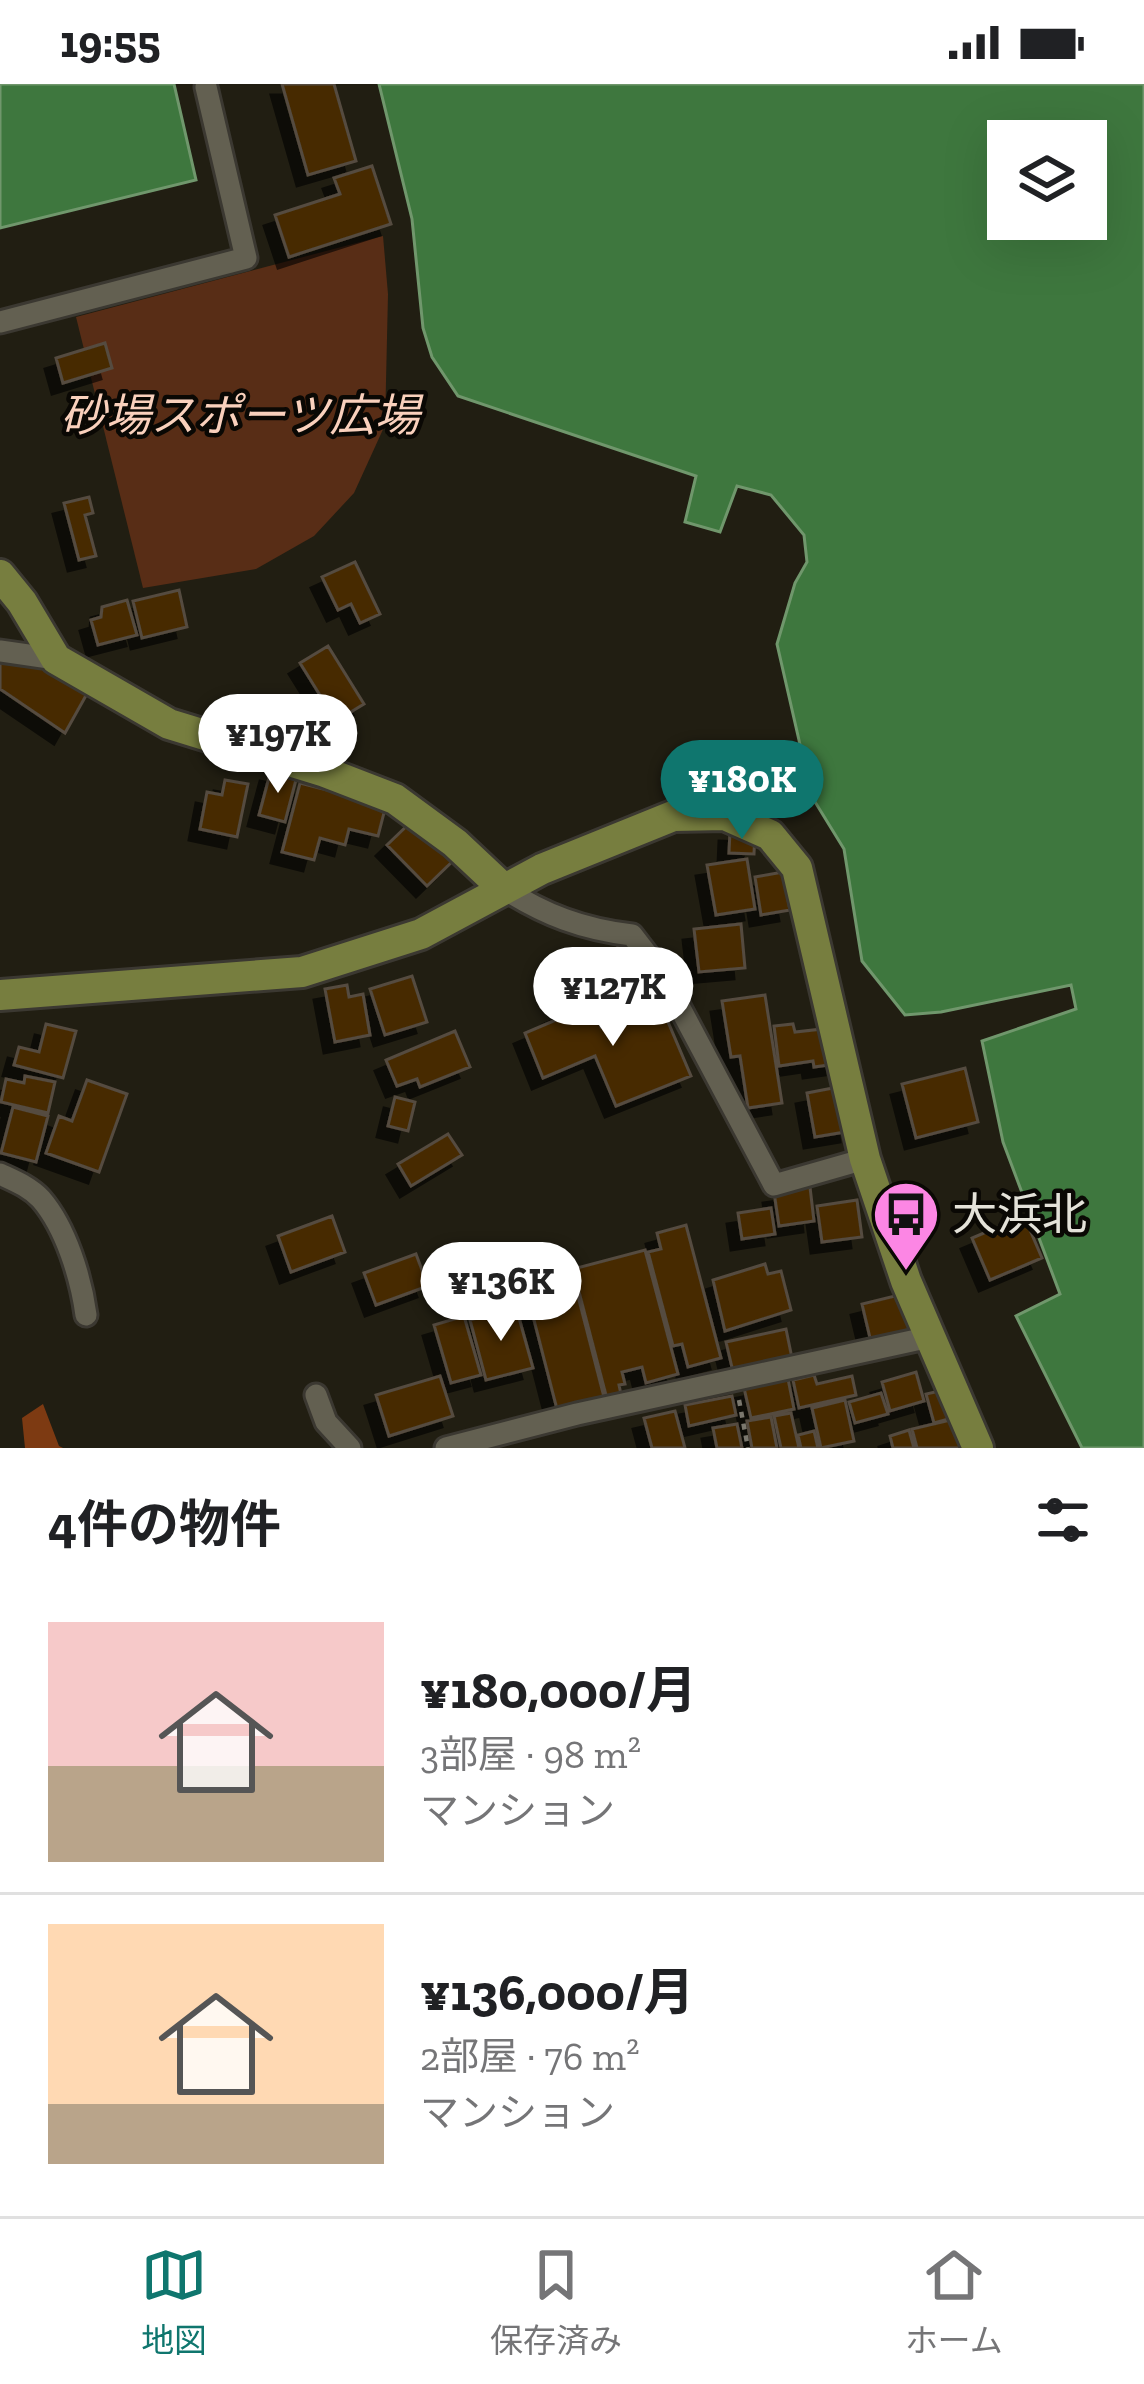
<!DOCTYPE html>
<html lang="ja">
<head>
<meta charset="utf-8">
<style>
  :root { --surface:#fff; --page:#f6f6f6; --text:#202124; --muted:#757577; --line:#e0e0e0; --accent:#0f766e }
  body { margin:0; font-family:"Zilla Slab","Noto Sans JP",serif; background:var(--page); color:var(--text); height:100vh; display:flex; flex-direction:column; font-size:45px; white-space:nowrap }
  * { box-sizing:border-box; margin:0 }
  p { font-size:39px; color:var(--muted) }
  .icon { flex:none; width:66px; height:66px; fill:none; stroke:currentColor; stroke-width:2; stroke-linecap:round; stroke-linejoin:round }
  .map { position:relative; height:1364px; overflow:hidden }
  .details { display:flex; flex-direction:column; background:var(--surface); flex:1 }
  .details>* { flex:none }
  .buttons { position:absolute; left:987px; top:36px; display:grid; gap:24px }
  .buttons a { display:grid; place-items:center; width:120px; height:120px; border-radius:0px; background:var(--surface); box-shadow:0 12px 48px #0002; font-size:60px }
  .price { position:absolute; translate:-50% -102px; padding:0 27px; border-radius:42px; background:#fff; color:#222; font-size:39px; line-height:78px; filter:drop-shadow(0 3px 6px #0008) }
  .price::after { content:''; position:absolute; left:50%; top:72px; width:36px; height:27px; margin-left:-18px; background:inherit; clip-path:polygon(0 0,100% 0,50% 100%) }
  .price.active { background:var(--accent); color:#fff }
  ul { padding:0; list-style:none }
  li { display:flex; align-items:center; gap:36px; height:300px; padding:0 48px }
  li+li { border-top:3px solid var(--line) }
  li span { display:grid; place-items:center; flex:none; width:336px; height:240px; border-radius:0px; color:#555 }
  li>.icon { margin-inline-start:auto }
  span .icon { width:144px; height:144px; fill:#fffc; stroke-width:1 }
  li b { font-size:51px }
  h2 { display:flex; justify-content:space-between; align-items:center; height:144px; padding:0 48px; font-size:51px }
  .status { display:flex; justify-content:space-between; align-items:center; height:84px; padding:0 60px; background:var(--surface); direction:ltr }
  .status svg { height:33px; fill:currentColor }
  .tab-bar { display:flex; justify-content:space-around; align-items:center; height:168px; border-top:3px solid var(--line); background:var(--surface); font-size:33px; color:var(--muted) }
  .tab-bar a { display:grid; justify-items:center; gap:6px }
  .tab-bar .active { color:var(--accent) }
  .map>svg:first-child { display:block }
</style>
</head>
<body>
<div class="status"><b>19:55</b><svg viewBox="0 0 49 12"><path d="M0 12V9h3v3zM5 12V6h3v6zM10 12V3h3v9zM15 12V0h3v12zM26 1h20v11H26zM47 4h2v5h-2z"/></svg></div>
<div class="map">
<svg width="1144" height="1364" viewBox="0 0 1144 1364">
  <defs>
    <filter id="shadow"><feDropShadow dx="-11" dy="11" stdDeviation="0" flood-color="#0009"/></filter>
  </defs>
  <rect width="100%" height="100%" fill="#211e12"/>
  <!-- green -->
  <path fill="#582d16" d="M383,152L388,210L385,341L354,409L314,452L256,485L143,504L76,233Z"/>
  <!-- forest -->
  <path fill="#7d3a12" d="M43,1320L59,1362L63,1364H25L22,1334Z"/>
  <!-- water -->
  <path fill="#3e773e" stroke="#70976c" stroke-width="3" fill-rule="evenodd" d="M0,0H174L196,96L0,144Z
    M379,0H1144V1364H1082L1016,1232L1060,1210L1003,1058L982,957L1076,925L1071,901L941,928L905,931L862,877L844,765L812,713L777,560L795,499L807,478L804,451L771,411L737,402L720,448L685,438L696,392L458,312L432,273L423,244L412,135ZM1086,57V135H1008V57Z"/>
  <!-- building -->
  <path fill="#462c05" stroke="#554b3f" stroke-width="3" filter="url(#shadow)" d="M282,0H334L356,77L308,91Z
    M372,82L391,140L289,173L275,131L340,110L334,94Z
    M105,259L112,284L63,299L56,274Z
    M89,413L93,429L85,431L96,472L79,476L64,419Z
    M355,478L380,530L360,539L351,520L338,526L322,493Z
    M179,506L187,543L142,554L133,517Z
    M127,516L137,551L98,561L91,536L101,533L102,523Z
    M328,562L364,620L336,637L300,579Z
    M0,568L49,582L88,608L65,649L0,605Z
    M271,686L297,692L285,738L259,731Z
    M225,696L248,700L237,753L200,745L207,708L222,711Z
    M300,699L386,721L378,752L349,745L345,761L320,754L314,776L282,768Z
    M416,733L456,774L427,802L387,761Z
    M730,746L755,747L754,770L729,769Z
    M747,775L755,825L716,831L707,781Z
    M783,788L790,826L761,831L755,793Z
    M741,840L745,884L699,888L694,845Z
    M618,863L634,885L602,909L585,887Z
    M412,892L427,938L385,951L370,905Z
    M347,901L349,913L363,910L370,951L335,958L325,905Z
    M765,911L782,1019L748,1024L740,972L731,973L722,917Z
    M589,915L601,943L660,919L691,992L616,1022L595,972L543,994L525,949L556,936L553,930Z
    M46,940L76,947L63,994L14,981L19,963L39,968Z
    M793,940L795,948L831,944L836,980L814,983L813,977L779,982L774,942Z
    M455,947L470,983L420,1003L417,995L397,1002L386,976Z
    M965,984L978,1038L916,1054L902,1000Z
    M25,992L55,998L48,1029L1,1018L6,995L24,999Z
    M87,996L127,1010L99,1088L46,1069L59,1032L72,1037Z
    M843,1002L851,1047L815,1053L807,1009Z
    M395,1013L415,1018L408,1047L388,1042Z
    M13,1023L48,1032L36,1078L1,1069Z
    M448,1050L462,1071L411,1102L398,1080Z
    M810,1103L814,1137L779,1142L774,1108Z
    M857,1116L862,1153L822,1158L817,1122Z
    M771,1124L775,1150L742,1155L738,1129Z
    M332,1132L345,1168L291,1188L278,1152Z
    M1024,1132L1042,1174L990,1196L972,1154Z
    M686,1141L721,1274L688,1283L682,1260L673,1262L648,1168L661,1165L657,1149Z
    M645,1166L678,1290L646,1299L642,1283L622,1288L625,1300L619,1301L622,1315L608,1319L573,1185Z
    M416,1170L428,1202L376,1221L364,1189Z
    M765,1180L768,1190L781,1187L791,1226L725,1247L713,1196Z
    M572,1189L605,1317L558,1329L525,1201Z
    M907,1209L916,1247L871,1258L862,1220Z
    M516,1223L533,1284L486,1296L470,1236Z
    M464,1232L481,1291L451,1299L434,1241Z
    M786,1245L793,1279L734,1292L726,1258Z
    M916,1288L924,1317L890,1327L882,1298Z
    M814,1291L817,1300L852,1292L856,1311L799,1324L793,1296Z
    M440,1292L453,1332L389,1352L376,1311Z
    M788,1295L794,1325L751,1334L744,1304Z
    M948,1305L956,1333L934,1339L926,1310Z
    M881,1309L888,1330L855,1339L849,1318Z
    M732,1312L736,1331L689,1342L685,1321Z
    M845,1316L854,1357L821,1364L812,1324Z
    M675,1327L685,1364H652L644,1334Z
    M791,1329L799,1364H781L774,1332Z
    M771,1333L777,1364H752L747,1337Z
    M963,1333L970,1364H917L912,1345Z
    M737,1340L742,1364H717L713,1344Z
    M909,1346L914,1364H893L890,1352Z
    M814,1347L818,1364H801L798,1351Z"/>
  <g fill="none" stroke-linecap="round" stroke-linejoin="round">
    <defs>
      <path id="street" d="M0,238L246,174L206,3
        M0,567L56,575
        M503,804C545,831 582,845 632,851L662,890L774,1101L865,1075
        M0,1090C15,1097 30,1103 41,1115C66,1144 81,1194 86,1231
        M316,1311L326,1338L350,1364
        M446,1364L577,1330L930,1253"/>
      <path id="secondary" d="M0,491L22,518L56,575L169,640L325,688L395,715L455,759L503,804
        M0,911L302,888L421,850L542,785L673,732L725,731L770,751L797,784L865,1075L906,1197L978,1364"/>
    </defs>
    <!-- street casing -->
    <use href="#street" stroke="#3b3831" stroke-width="27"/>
    <!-- secondary casing -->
    <use href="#secondary" stroke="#3b3831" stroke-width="36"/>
    <!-- path -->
    <path stroke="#7a776d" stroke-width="4.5" stroke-dasharray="6 6" stroke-linecap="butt" d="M739,1316L748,1364"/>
    <!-- street -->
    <use href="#street" stroke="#636051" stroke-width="21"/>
    <!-- secondary -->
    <use href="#secondary" stroke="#777e3f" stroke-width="30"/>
  </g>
  <!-- icons -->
  <defs>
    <symbol id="bus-pin" viewBox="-11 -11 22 30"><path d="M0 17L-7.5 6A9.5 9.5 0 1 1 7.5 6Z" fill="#fc86e4" stroke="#0a0804"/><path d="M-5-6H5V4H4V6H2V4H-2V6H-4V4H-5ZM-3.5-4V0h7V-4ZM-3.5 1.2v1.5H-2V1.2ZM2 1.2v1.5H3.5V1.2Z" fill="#111"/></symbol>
  </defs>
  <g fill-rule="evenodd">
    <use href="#bus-pin" x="868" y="1092" width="76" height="104"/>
  </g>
  <g text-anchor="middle" stroke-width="9" stroke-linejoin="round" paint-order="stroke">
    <!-- park labels -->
    <g font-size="45" font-style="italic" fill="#f9d0bc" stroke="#0a0804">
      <text x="240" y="347">砂場スポーツ広場</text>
    </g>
    <!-- poi labels -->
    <g font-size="45" fill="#e4e2d9" stroke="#0a0804" text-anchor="start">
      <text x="952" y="1146">大浜北</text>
    </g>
  </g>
</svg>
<div class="buttons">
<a><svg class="icon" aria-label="layers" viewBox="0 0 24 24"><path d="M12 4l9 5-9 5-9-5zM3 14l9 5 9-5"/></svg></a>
</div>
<b class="price" style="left:278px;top:712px">¥197K</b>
<b class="price active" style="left:742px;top:758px">¥180K</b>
<b class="price" style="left:613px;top:965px">¥127K</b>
<b class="price" style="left:501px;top:1260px">¥136K</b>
</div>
<section class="details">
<h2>4件の物件<svg class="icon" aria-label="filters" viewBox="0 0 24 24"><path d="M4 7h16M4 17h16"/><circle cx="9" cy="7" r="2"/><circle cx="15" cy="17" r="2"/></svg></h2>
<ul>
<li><span style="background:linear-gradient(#f6c9c9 60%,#b9a48a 0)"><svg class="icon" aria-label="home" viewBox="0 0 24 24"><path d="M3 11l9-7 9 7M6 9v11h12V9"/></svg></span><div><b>¥180,000/月</b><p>3部屋 · 98 m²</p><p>マンション</p></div></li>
<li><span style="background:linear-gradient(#ffd9b3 75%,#b9a48a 0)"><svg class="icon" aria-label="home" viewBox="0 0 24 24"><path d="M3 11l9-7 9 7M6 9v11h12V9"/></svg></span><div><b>¥136,000/月</b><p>2部屋 · 76 m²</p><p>マンション</p></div></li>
</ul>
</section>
<nav class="tab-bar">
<a class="active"><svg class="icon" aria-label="map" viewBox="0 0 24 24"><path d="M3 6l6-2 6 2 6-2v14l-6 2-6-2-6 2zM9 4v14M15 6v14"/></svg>地図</a>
<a><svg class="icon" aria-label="saved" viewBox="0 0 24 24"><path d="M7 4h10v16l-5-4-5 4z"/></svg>保存済み</a>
<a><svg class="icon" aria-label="home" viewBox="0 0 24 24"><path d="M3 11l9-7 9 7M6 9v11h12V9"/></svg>ホーム</a>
</nav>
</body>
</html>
